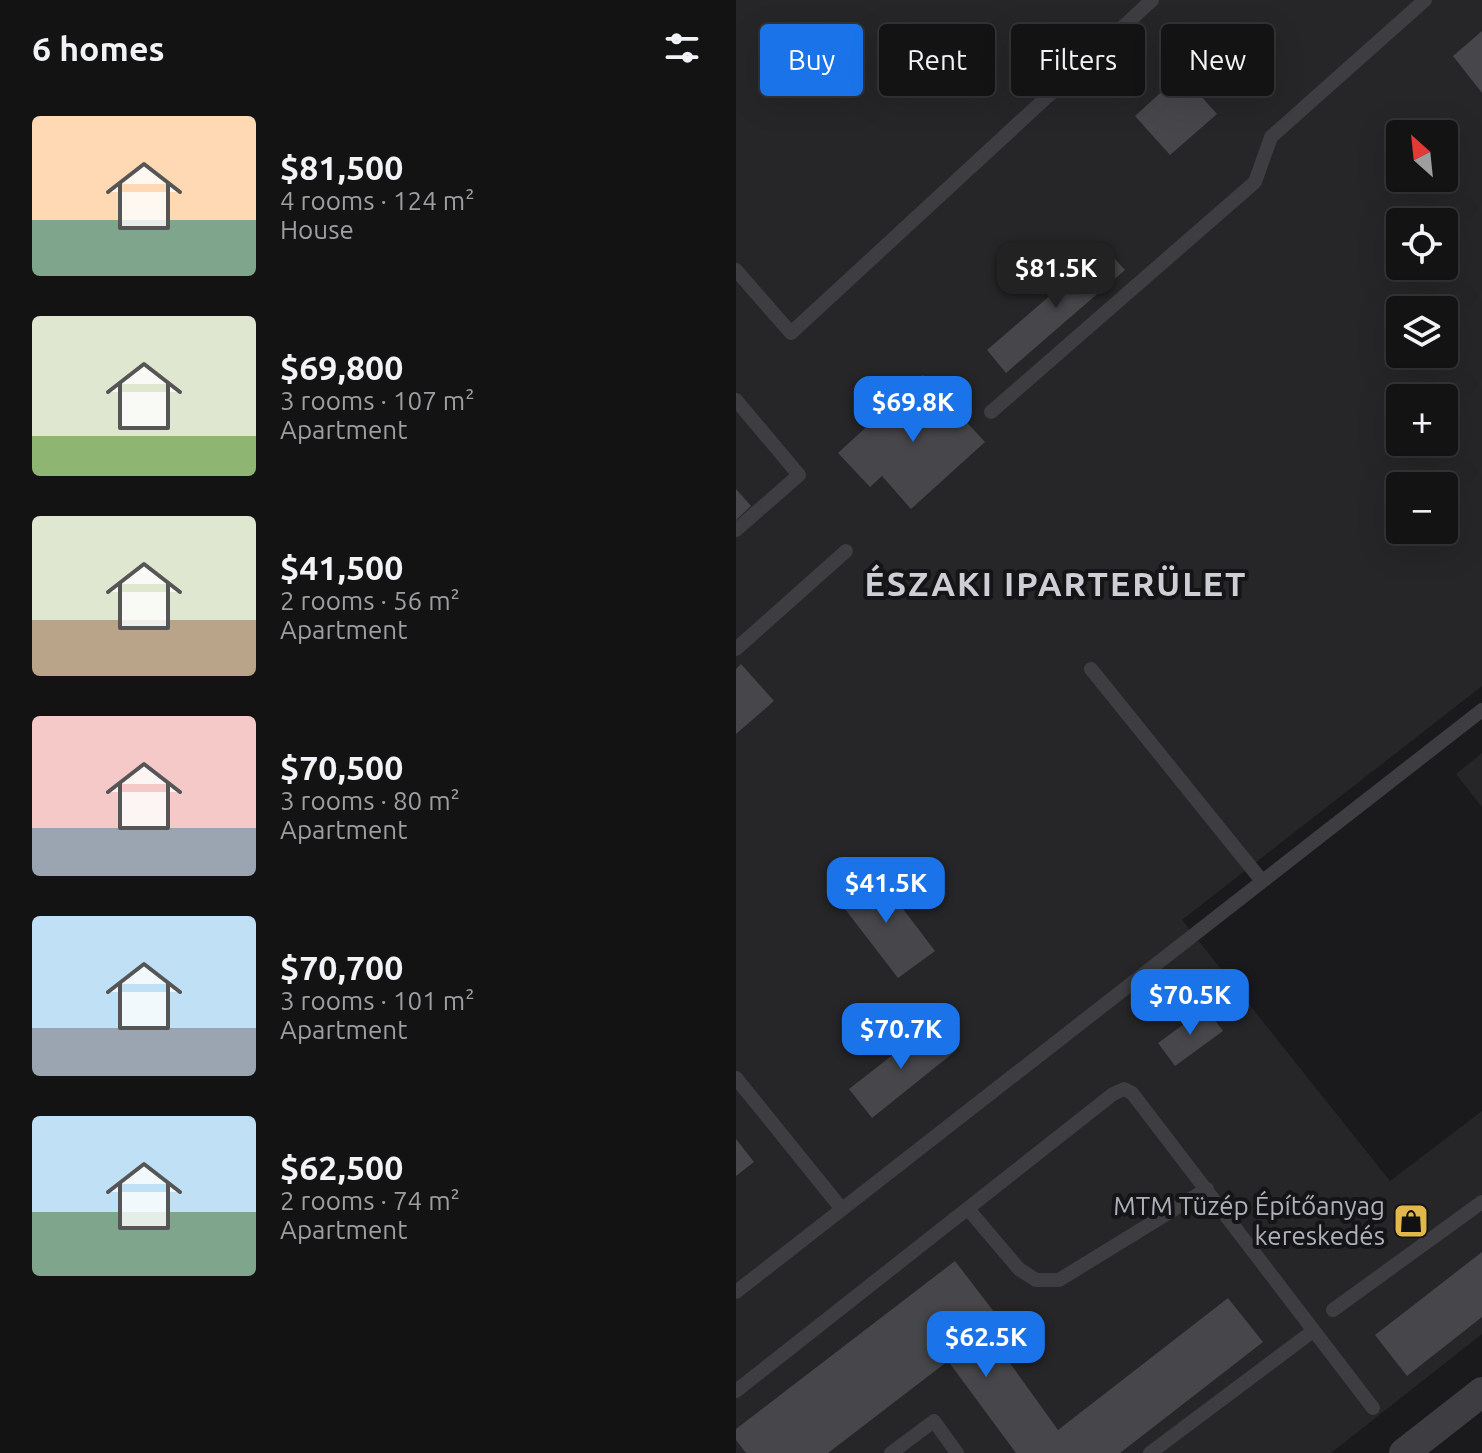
<!DOCTYPE html>
<html lang="en">
<head>
<meta charset="utf-8">
<style>
  :root { --surface:#141314; --page:#212022; --text:#f1f3f6; --muted:#9d9ea0; --line:#333234; --accent:#1a73e8 }
  body { margin:0; font-family:Ubuntu,sans-serif; background:var(--page); color:var(--text); height:100vh; display:flex; flex-direction:column; font-size:30px; white-space:nowrap }
  * { box-sizing:border-box; margin:0 }
  p { font-size:26px; color:var(--muted) }
  .icon { flex:none; width:44px; height:44px; fill:none; stroke:currentColor; stroke-width:2; stroke-linecap:round; stroke-linejoin:round }
  .map { position:relative; flex:1; overflow:hidden }
  .details { display:flex; flex-direction:column; background:var(--surface); width:736px }
  .details>* { flex:none }
  .hud { position:absolute; left:24px; top:24px; width:602px; height:72px; display:flex; gap:16px }
  .needle { width:52px; rotate:333deg }
  .controls { position:absolute; left:650px; top:120px; display:grid; gap:16px }
  .controls a { display:grid; place-items:center; width:72px; height:72px; border-radius:8px; background:var(--surface); box-shadow:0 8px 32px #0002,0 0 0 2px var(--line); font-size:40px }
  .price { position:absolute; translate:-50% -68px; padding:0 18px; border-radius:16px; background:var(--accent); color:#fff; font-size:26px; line-height:52px; filter:drop-shadow(0 2px 4px #0008) }
  .price::after { content:''; position:absolute; left:50%; top:48px; width:24px; height:18px; margin-left:-12px; background:inherit; clip-path:polygon(0 0,100% 0,50% 100%) }
  .price.active { background:#222; color:#fff }
  ul { padding:0; list-style:none }
  li { display:flex; align-items:center; gap:24px; height:200px; padding:0 32px }
  li span { display:grid; place-items:center; flex:none; width:224px; height:160px; border-radius:8px; color:#555 }
  li>.icon { margin-inline-start:auto }
  span .icon { width:96px; height:96px; fill:#fffc; stroke-width:1 }
  li b { font-size:34px }
  h2 { display:flex; justify-content:space-between; align-items:center; height:96px; padding:0 32px; font-size:34px }
  .pill { padding:0 28px; border-radius:8px; background:var(--surface); box-shadow:0 8px 32px #0002,0 0 0 2px var(--line); font-size:28px; line-height:72px }
  .pill.active { background:var(--accent); color:#fff }
  main { display:flex; flex:1; min-height:0 }
  .map>svg:first-child { display:block }
</style>
</head>
<body>
<main>
<section class="details">
<h2>6 homes<svg class="icon" aria-label="filters" viewBox="0 0 24 24"><path d="M4 7h16M4 17h16"/><circle cx="9" cy="7" r="2"/><circle cx="15" cy="17" r="2"/></svg></h2>
<ul>
<li><span style="background:linear-gradient(#ffd9b3 65%,#7fa58c 0)"><svg class="icon" aria-label="home" viewBox="0 0 24 24"><path d="M3 11l9-7 9 7M6 9v11h12V9"/></svg></span><div><b>$81,500</b><p>4 rooms · 124 m²</p><p>House</p></div></li>
<li><span style="background:linear-gradient(#dfe7d0 75%,#8fb573 0)"><svg class="icon" aria-label="home" viewBox="0 0 24 24"><path d="M3 11l9-7 9 7M6 9v11h12V9"/></svg></span><div><b>$69,800</b><p>3 rooms · 107 m²</p><p>Apartment</p></div></li>
<li><span style="background:linear-gradient(#dfe7d0 65%,#b9a48a 0)"><svg class="icon" aria-label="home" viewBox="0 0 24 24"><path d="M3 11l9-7 9 7M6 9v11h12V9"/></svg></span><div><b>$41,500</b><p>2 rooms · 56 m²</p><p>Apartment</p></div></li>
<li><span style="background:linear-gradient(#f6c9c9 70%,#9aa5b1 0)"><svg class="icon" aria-label="home" viewBox="0 0 24 24"><path d="M3 11l9-7 9 7M6 9v11h12V9"/></svg></span><div><b>$70,500</b><p>3 rooms · 80 m²</p><p>Apartment</p></div></li>
<li><span style="background:linear-gradient(#bfe0f5 70%,#9aa5b1 0)"><svg class="icon" aria-label="home" viewBox="0 0 24 24"><path d="M3 11l9-7 9 7M6 9v11h12V9"/></svg></span><div><b>$70,700</b><p>3 rooms · 101 m²</p><p>Apartment</p></div></li>
<li><span style="background:linear-gradient(#bfe0f5 60%,#7fa58c 0)"><svg class="icon" aria-label="home" viewBox="0 0 24 24"><path d="M3 11l9-7 9 7M6 9v11h12V9"/></svg></span><div><b>$62,500</b><p>2 rooms · 74 m²</p><p>Apartment</p></div></li>
</ul>
</section>
<div class="map">
<svg width="746" height="1453" viewBox="0 0 746 1453">
  <rect width="100%" height="100%" fill="#1a191b"/>
  <!-- built -->
  <path fill="#262628" fill-rule="evenodd" d="M0,0H746V686L446,920L654,1181L746,1111V1334L595,1453H0ZM664,134H708V178H664ZM664,222H708V266H664ZM664,310H708V354H664ZM664,398H708V442H664ZM664,486H708V530H664Z
    M746,753V807L720,774Z"/>
  <!-- building -->
  <path fill="#47474b" d="M746,31V93L717,56Z
    M445,74L481,114L434,155L399,116Z
    M369,248L389,270L270,373L251,350Z
    M187,375L249,442L175,509L146,476L134,487L102,453Z
    M0,489L15,506L0,520Z
    M5,664L38,701L0,734V669Z
    M139,872L199,951L162,978L102,900Z
    M470,1008L487,1031L439,1066L422,1043Z
    M195,1025L217,1053L136,1118L113,1089Z
    M0,1139L18,1162L0,1176Z
    M746,1252V1317L671,1376L639,1335Z
    M219,1261L265,1321L251,1331L322,1430L492,1298L527,1342L384,1453H280L212,1361L92,1453H10L0,1440V1429Z"/>
  <g fill="none" stroke-linecap="round" stroke-linejoin="round">
    <!-- lane -->
    <path stroke="#3d3d42" stroke-width="14" d="M0,270L55,333L416,0
      M0,400L63,475L0,530
      M255,412L519,182L535,137L689,0
      M0,649L110,551
      M355,669L526,881
      M0,1078L105,1208
      M232,1209L283,1269L300,1280H323L471,1189
      M0,1292L746,710
      M597,1310L746,1202
      M0,1391L377,1094L388,1089L396,1093L637,1408
      M155,1453L198,1421L221,1453
      M414,1453L577,1331"/>
    <!-- street -->
    <path stroke="#3d3d42" stroke-width="30" d="M668,1453L746,1392"/>
  </g>
  <!-- icons -->
  <defs>
    <symbol id="shop-square" viewBox="-11 -11 22 22"><rect x="-9" y="-9" width="18" height="18" rx="4" fill="#e2b84b" stroke="#151416"/><path d="M-5-2.5h2.3a2.7 3.5 0 0 1 5.4 0H5L5.5 6h-11ZM-1.5-2.5h3a1.5 2.3 0 0 0-3 0Z" fill="#111"/></symbol>
  </defs>
  <g fill-rule="evenodd">
    <use href="#shop-square" x="655" y="1201" width="40" height="40"/>
  </g>
  <g text-anchor="middle" stroke-width="8" stroke-linejoin="round" paint-order="stroke">
    <!-- poi labels -->
    <g font-size="26" fill="#adb0ba" stroke="#151416" text-anchor="end">
      <text x="649" y="1215">MTM Tüzép Építőanyag<tspan x="649" dy="30">kereskedés</tspan></text>
    </g>
    <!-- district labels -->
    <g font-size="34" font-weight="bold" letter-spacing="2" fill="#cecfd6" stroke="#151416">
      <text x="320" y="596">ÉSZAKI IPARTERÜLET</text>
    </g>
  </g>
</svg>
<div class="controls">
<a><svg class="needle" viewBox="-14 -14 28 28"><path d="M0-13l5 13h-10z" fill="#e53935"/><path d="M0 13l5-13h-10z" fill="#9d9ea0"/></svg></a>
<a><svg class="icon" aria-label="locate" viewBox="0 0 24 24"><circle cx="12" cy="12" r="6"/><path d="M12 2v4M12 18v4M2 12h4M18 12h4"/></svg></a>
<a><svg class="icon" aria-label="layers" viewBox="0 0 24 24"><path d="M12 4l9 5-9 5-9-5zM3 14l9 5 9-5"/></svg></a>
<a>+</a>
<a>−</a>
</div>
<b class="price active" style="left:320px;top:310px">$81.5K</b>
<b class="price" style="left:177px;top:444px">$69.8K</b>
<b class="price" style="left:150px;top:925px">$41.5K</b>
<b class="price" style="left:454px;top:1037px">$70.5K</b>
<b class="price" style="left:165px;top:1071px">$70.7K</b>
<b class="price" style="left:250px;top:1379px">$62.5K</b>
<div class="hud">
<a class="pill active">Buy</a>
<a class="pill">Rent</a>
<a class="pill">Filters</a>
<a class="pill">New</a>
</div>
</div>
</main>
</body>
</html>
